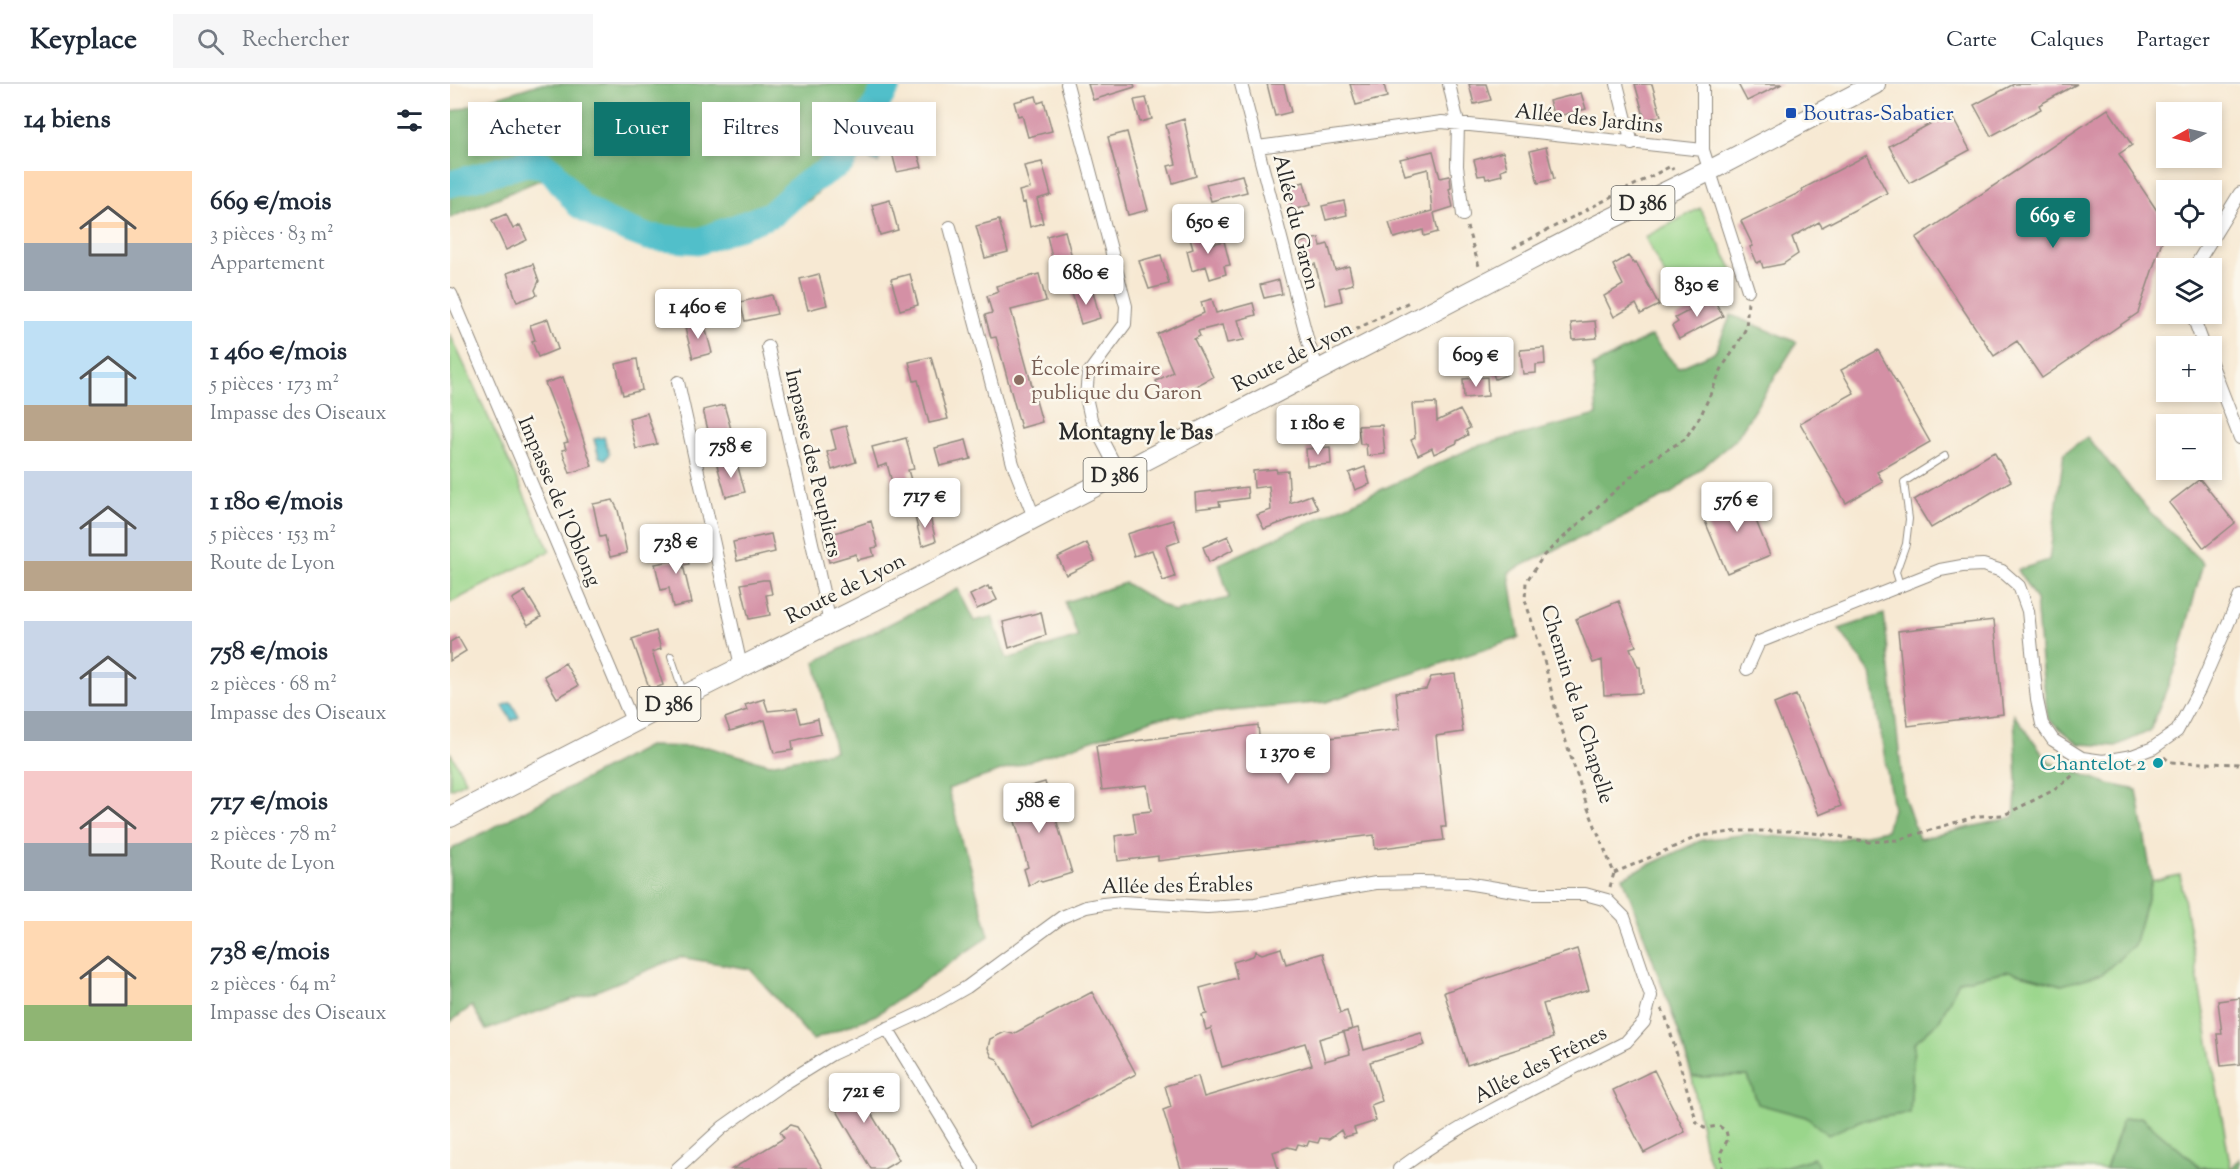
<!DOCTYPE html>
<html lang="fr">
<head>
<meta charset="utf-8">
<style>
  :root { --surface:#fff; --page:#f6f6f7; --text:#1f2937; --muted:#747a83; --line:#e0e1e3; --accent:#0f766e }
  body { margin:0; font-family:"Sorts Mill Goudy",serif; background:var(--page); color:var(--text); height:100vh; display:flex; flex-direction:column; font-size:22px; white-space:nowrap }
  * { box-sizing:border-box; margin:0 }
  p { font-size:20px; color:var(--muted) }
  .icon { flex:none; width:33px; height:33px; fill:none; stroke:currentColor; stroke-width:2; stroke-linecap:round; stroke-linejoin:round }
  .map { position:relative; flex:1; overflow:hidden }
  .panel { display:flex; flex-direction:column; background:var(--surface); width:450px }
  .panel>* { flex:none }
  .guide { position:absolute; left:18px; top:18px; width:570px; height:54px; display:flex; gap:12px }
  .needle { width:39px; rotate:262deg }
  .buttons { position:absolute; left:1706px; top:18px; display:grid; gap:12px }
  .buttons a { display:grid; place-items:center; width:66px; height:66px; border-radius:0px; background:var(--surface); box-shadow:0 3px 9px #0003; font-size:30px }
  .price { position:absolute; translate:-50% -51px; padding:0 14px; border-radius:6px; background:#fff; color:#222; font-size:20px; line-height:39px; filter:drop-shadow(0 2px 3px #0008) }
  .price::after { content:''; position:absolute; left:50%; top:36px; width:18px; height:14px; margin-left:-9px; background:inherit; clip-path:polygon(0 0,100% 0,50% 100%) }
  .price.current { background:var(--accent); color:#fff }
  ul { padding:0; list-style:none }
  li { display:flex; align-items:center; gap:18px; height:150px; padding:0 24px }
  li span { display:grid; place-items:center; flex:none; width:168px; height:120px; border-radius:0px; color:#555 }
  li>.icon { margin-inline-start:auto }
  span .icon { width:72px; height:72px; fill:#fffc; stroke-width:1 }
  li b { font-size:26px }
  h2 { display:flex; justify-content:space-between; align-items:center; height:72px; padding:0 24px; font-size:26px }
  .tag { padding:0 21px; border-radius:0px; background:var(--surface); box-shadow:0 3px 9px #0003; font-size:21px; line-height:54px }
  .tag.current { background:var(--accent); color:#fff }
  header { display:flex; align-items:center; gap:36px; box-sizing:border-box; height:84px; padding:0 30px; background:var(--surface); border-bottom:2px solid var(--line) }
  header strong { font-size:28px }
  nav { display:flex; gap:33px; margin-inline-start:auto; font-size:21px }
  .search { width:420px; height:54px; background:var(--page); display:flex; align-items:center; gap:15px; box-sizing:border-box; padding:0 21px; border-radius:0px; color:var(--muted); font-size:22px }
  main { display:flex; flex:1; min-height:0 }
  .map>svg:first-child { display:block }
</style>
</head>
<body>
<header>
<strong>Keyplace</strong>
<div class="search"><svg class="icon" aria-label="search" viewBox="0 0 24 24"><circle cx="10" cy="10" r="6"/><path d="M15 15l6 6"/></svg>Rechercher</div>
<nav><a>Carte</a><a>Calques</a><a>Partager</a></nav>
</header>
<main>
<section class="panel">
<h2>14 biens<svg class="icon" aria-label="filters" viewBox="0 0 24 24"><path d="M4 7h16M4 17h16"/><circle cx="9" cy="7" r="2"/><circle cx="15" cy="17" r="2"/></svg></h2>
<ul>
<li><span style="background:linear-gradient(#ffd9b3 60%,#9aa5b1 0)"><svg class="icon" aria-label="home" viewBox="0 0 24 24"><path d="M3 11l9-7 9 7M6 9v11h12V9"/></svg></span><div><b>669 €/mois</b><p>3 pièces · 83 m²</p><p>Appartement</p></div></li>
<li><span style="background:linear-gradient(#bfe0f5 70%,#b9a48a 0)"><svg class="icon" aria-label="home" viewBox="0 0 24 24"><path d="M3 11l9-7 9 7M6 9v11h12V9"/></svg></span><div><b>1 460 €/mois</b><p>5 pièces · 173 m²</p><p>Impasse des Oiseaux</p></div></li>
<li><span style="background:linear-gradient(#c9d6e8 75%,#b9a48a 0)"><svg class="icon" aria-label="home" viewBox="0 0 24 24"><path d="M3 11l9-7 9 7M6 9v11h12V9"/></svg></span><div><b>1 180 €/mois</b><p>5 pièces · 153 m²</p><p>Route de Lyon</p></div></li>
<li><span style="background:linear-gradient(#c9d6e8 75%,#9aa5b1 0)"><svg class="icon" aria-label="home" viewBox="0 0 24 24"><path d="M3 11l9-7 9 7M6 9v11h12V9"/></svg></span><div><b>758 €/mois</b><p>2 pièces · 68 m²</p><p>Impasse des Oiseaux</p></div></li>
<li><span style="background:linear-gradient(#f6c9c9 60%,#9aa5b1 0)"><svg class="icon" aria-label="home" viewBox="0 0 24 24"><path d="M3 11l9-7 9 7M6 9v11h12V9"/></svg></span><div><b>717 €/mois</b><p>2 pièces · 78 m²</p><p>Route de Lyon</p></div></li>
<li><span style="background:linear-gradient(#ffd9b3 70%,#8fb573 0)"><svg class="icon" aria-label="home" viewBox="0 0 24 24"><path d="M3 11l9-7 9 7M6 9v11h12V9"/></svg></span><div><b>738 €/mois</b><p>2 pièces · 64 m²</p><p>Impasse des Oiseaux</p></div></li>
</ul>
</section>
<div class="map">
<svg width="1790" height="1085" viewBox="0 0 1790 1085">
  <rect width="100%" height="100%" fill="#fbf7ec"/>
  <filter id="ink" filterUnits="userSpaceOnUse"><feTurbulence type="fractalNoise" baseFrequency=".0167" numOctaves="2"/><feDisplacementMap in="SourceGraphic" scale="12" xChannelSelector="R" yChannelSelector="G"/><feConvolveMatrix kernelMatrix="1 2 1 2 8 2 1 2 1" color-interpolation-filters="sRGB"/></filter>
  <filter id="wash" filterUnits="userSpaceOnUse"><feTurbulence type="fractalNoise" baseFrequency=".008" numOctaves="4" result="noise"/><feDisplacementMap in="SourceGraphic" scale="24" xChannelSelector="R" yChannelSelector="G"/><feGaussianBlur stdDeviation="1.35" result="paint"/><feColorMatrix in="noise" values="0 0 0 0 0 0 0 0 0 0 0 0 0 0 0 0 0 1.4 0 .05"/><feComposite in="paint" operator="in"/></filter>
  <g filter="url(#wash)">
    <rect width="100%" height="100%" fill="#f7e9d3"/>
    <!-- green -->
    <path fill="#9ad68b" stroke="#62805b" stroke-width="1.5" d="M1250,124L1284,188L1228,217L1195,153Z
      M0,250L100,467L0,519Z
      M0,668L16,697L0,705Z
      M1730,791L1781,1085L1750,1083L1691,1033L1673,1035L1656,1085H1370L1364,1075L1327,1085H1262L1254,1061L1242,993L1298,992L1308,1020L1356,1033L1378,1050L1412,1036L1460,1029L1464,959L1489,937L1509,897L1559,887L1612,901L1684,861L1702,797Z"/>
    <!-- forest -->
    <path fill="#7bb777" stroke="#537151" stroke-width="1.5" d="M89,0H446L399,79L360,116L309,142L247,164L186,156L133,133L99,92L0,134V28Z
      M1281,231L1347,258L1286,355L1222,409L1059,488L1069,554L876,618L707,634L498,705L539,852L426,931L363,956L300,885L230,873L149,906L36,946L22,922L0,938V766L198,662L258,663L320,680L385,667L365,578L508,505L524,537L542,533L557,575L628,553L615,518L675,499L724,528L779,514L769,480L1024,363L1147,331L1143,282L1201,252L1228,284L1265,268Z
      M1637,353L1699,427L1753,479L1727,579L1700,647L1666,662L1629,660L1598,635L1591,577L1586,516L1568,486L1599,476L1614,369Z
      M1434,530L1454,712L1469,755L1564,733L1567,698L1564,630L1599,678L1659,700L1687,706L1702,797L1684,861L1652,890L1612,901L1559,887L1509,897L1489,937L1464,959L1460,1029L1412,1036L1378,1051L1356,1033L1308,1020L1298,992L1242,993L1229,949L1173,793L1252,756L1298,750L1380,757L1436,746L1443,725L1421,589L1389,545Z
      M1691,1033L1750,1083L1781,1085L1790,1074V1085H1656L1673,1035Z
      M1364,1074L1370,1085H1327Z"/>
    <!-- water -->
    <path fill="#51bfca" stroke="#3e757a" stroke-width="1.5" d="M425,58L433,61L428,79L420,76Z
      M789,127L792,137L772,143L770,132Z
      M252,213C260,212 267,214 272,220L273,226L267,228L251,224L249,219Z
      M154,353L159,370L155,375L149,373L144,355Z
      M61,618L69,633L62,637L53,622Z"/>
    <g fill="none" stroke-linecap="round" stroke-linejoin="round">
      <!-- river -->
      <path stroke="#51bfca" stroke-width="27" d="M0,100L77,79L94,81L103,88L129,121L156,137L197,153L250,157L322,130L354,101L393,77L438,0"/>
    </g>
    <g id="blocks">
      <!-- building -->
      <path fill="#d490a5" d="M638,0H684L685,3L643,16Z
        M817,0H834L841,28L825,32Z
        M900,0H934L937,13L906,21Z
        M1019,0H1036L1041,16L1024,20Z
        M1185,0H1202L1211,32L1195,36Z
        M1288,0H1332L1297,17Z
        M1564,0H1627L1589,21L1591,25L1541,52L1524,21Z
        M1131,9L1136,25L1104,33L1099,17Z
        M586,12L588,19L594,17L602,47L578,53L572,31L568,32L564,18Z
        M696,14L702,35L690,38L684,16Z
        M1658,25L1682,61L1669,70L1716,140V145L1688,229L1592,294L1567,257L1544,272L1466,154Z
        M1500,29L1520,66L1459,99L1439,62Z
        M734,35L746,92L723,99L718,82L726,80L716,41Z
        M458,39L472,83L447,88L440,61L446,59L442,43Z
        M677,48L698,126L678,131L658,53Z
        M1096,63L1104,95L1088,99L1080,67Z
        M983,67L990,94L1000,92L1001,104L999,105L1003,123L984,129L988,148L974,152L973,146L944,154L939,139L982,127L978,85L955,91L950,75Z
        M1053,68L1057,84L1051,86L1052,91L1036,95L1035,91L1028,92L1024,76Z
        M1417,71L1437,109L1372,143L1369,138L1342,153L1348,170L1333,180L1313,184L1311,177L1307,179L1300,163L1303,162L1291,137L1353,107L1352,105Z
        M592,78L601,111L587,115L593,139L580,143L575,118L572,119L569,107L580,104L574,82Z
        M792,91L797,108L761,117L756,100Z
        M854,98L860,121L843,126L837,103Z
        M440,116L448,146L430,151L422,121Z
        M894,117L897,131L876,136L872,122Z
        M56,130L63,145L70,141L77,156L56,166L42,136Z
        M549,136L558,168L535,174L526,142Z
        M615,147L623,177L604,182L597,152Z
        M755,147L758,161L774,157L780,181L774,182L776,190L760,195L756,182L742,187L737,167L743,165L739,151Z
        M869,154L871,162L878,160L885,186L899,182L903,200L889,204L892,217L876,221L865,180L858,182L856,176H854L849,159Z
        M711,171L719,200L699,205L689,177Z
        M1178,172L1184,180L1186,178L1209,221L1191,230L1186,220L1164,233L1154,212L1173,201L1163,181Z
        M83,180L89,197L85,206L87,211L67,218L57,189Z
        M369,190L377,221L358,226L350,195Z
        M460,190L468,221L450,226L441,195Z
        M589,190L596,217L561,226L592,338L571,344L546,253L541,254L535,231L542,229L537,212L548,208L546,202Z
        M829,196L832,210L814,214L810,201Z
        M642,204L650,234L631,240L622,209Z
        M322,211L327,230L295,237L290,218Z
        M1263,214L1273,232L1229,255L1222,242L1228,238L1225,234Z
        M762,215L766,229L803,219L806,231L788,236L794,256L777,259L772,241L748,247L750,252L744,255L763,293L716,318L706,297L723,288L707,250L754,229L751,218Z
        M98,235L108,265L88,273L82,257L85,256L80,241Z
        M1145,237L1147,254L1123,256L1121,239Z
        M254,239L262,269L243,274L235,244Z
        M1039,256L1056,291L1045,295L1031,260Z
        M1094,264L1095,280L1086,281V289L1073,290L1070,266Z
        M1428,266L1480,358L1427,388L1433,398L1396,419L1350,339L1404,309L1391,286Z
        M481,273L498,335L479,339L468,296L464,297L459,278Z
        M187,275L192,306L173,311L166,280Z
        M113,293L142,382L120,389L112,366L116,365L114,359L118,358L95,299Z
        M1037,293L1038,312L1014,314L1013,295Z
        M986,319L987,337L1010,326L1020,344L1016,346L1018,351L1007,357V359L984,370L982,364L968,371L961,356L965,354L962,320Z
        M274,321L283,352L261,358L253,326Z
        M197,329L207,360L186,365L179,334Z
        M932,341L935,370L917,372L916,360H910L908,342Z
        M396,342L406,378L382,386L377,368L386,365L381,346Z
        M456,354L464,385L458,386L461,396L455,398L459,410L446,413L437,380L428,383L422,363Z
        M516,356L521,375L490,382L485,364Z
        M880,363L881,380L857,382L856,365Z
        M1544,368L1561,397L1481,444L1464,416Z
        M286,376L295,408L276,413L267,381Z
        M915,383L920,400L905,406L899,389Z
        M826,385L827,388L838,387L840,419L861,411L868,425L814,445L807,431L821,426L819,402L804,404L803,387Z
        M1750,395L1785,439L1754,464L1719,419Z
        M797,403L798,414L769,418L770,422L746,425L745,409Z
        M1294,407L1320,471L1277,489L1254,435L1271,428L1267,418Z
        M163,416L168,426L177,469L160,473L155,452L150,453L143,420Z
        M479,429L486,457L472,462L465,433Z
        M723,436L730,457L716,462L725,493L713,497L702,466L684,472L677,450Z
        M421,437L428,463L422,464L424,472L407,476L406,470L379,478L373,453Z
        M321,450L325,468L287,477L283,458Z
        M778,452L784,465L759,478L753,463Z
        M234,455L239,480L233,481L242,519L223,523L219,504L211,506L205,480L226,476L221,458Z
        M637,459L645,477L616,491L608,473Z
        M313,496H319L322,510L316,511L320,531L299,535L291,500Z
        M538,502L539,505L541,504L547,516L527,525L520,511Z
        M75,507L91,533L78,541L62,515Z
        M1169,517L1186,562L1180,564L1188,583H1190L1192,609L1154,611L1152,576L1143,579L1126,535Z
        M591,528L596,551L559,564L553,538Z
        M1544,536L1553,630L1458,642L1448,547Z
        M206,547L211,565L202,568L213,601L200,606L182,555Z
        M8,553L16,567L0,577V558Z
        M115,579L128,602L107,614L94,592Z
        M1005,590L1013,648L986,652L996,743H992L994,756L925,765L924,751L708,777V772L668,777L665,752L686,749L683,729L701,727L697,701L652,706L646,662L808,641L810,663L950,645L946,608L976,605L981,593Z
        M1346,611L1391,722L1369,731L1324,620Z
        M314,615L318,627L347,624L351,639L368,635L371,650L342,657L343,666L324,669L315,636L280,647L275,634L297,626L295,621Z
        M595,698L622,789L592,798L588,796L579,802L574,785L578,783L557,709Z
        M831,864L836,880L873,869L890,929L897,927L902,945L869,955L875,977L900,970L894,948L908,944L914,966L971,949L975,961L920,978L932,1017L921,1021L926,1037L904,1044L906,1050L894,1053L891,1046L879,1055L870,1054L868,1059L859,1057L857,1062L848,1060L846,1065L838,1063L823,1068L828,1085H731L713,1026L721,1023L715,1002L748,992L754,1013L862,981L855,959L772,983L761,944L756,946L752,931L757,930L750,904L787,894L783,878L803,872L806,867L812,870Z
        M1127,865L1139,906L1093,920L1103,954L1017,981L994,908Z
        M642,908L686,990L584,1044L547,975L542,973L538,964L540,955L555,948L563,950Z
        M1790,914V980L1771,982L1767,950H1772L1768,917Z
        M1204,986L1235,1048L1194,1069L1163,1006Z
        M412,995L419,998L425,1009L421,1012L427,1022L419,1026L449,1076L434,1085H421L380,1015Z
        M340,1041L347,1043L373,1085H282L334,1054L330,1048Z"/>
    </g>
  </g>
  <g filter="url(#ink)">
    <use href="#blocks" fill-opacity="0" stroke="#918a7f" stroke-width="1.5"/>
    <g fill="none" stroke-linecap="round" stroke-linejoin="round">
      <defs>
        <path id="service" d="M1450,501L1446,488L1456,460L1459,435L1454,398L1495,372
          M221,572L233,608"/>
        <path id="minor" d="M617,0L676,222L675,240L638,290L636,313L641,335L669,389
          M791,0L858,258L868,286
          M999,0L1008,39L1007,82L1013,131
          M1167,0L1182,60
          M1253,0V66L1298,206
          M808,63L992,38L1253,66
          M500,143L563,380L584,433
          M1744,184L1790,109
          M1,210L183,639
          M1742,230L1754,262
          M318,263L380,539
          M1761,279L1790,354
          M228,298L291,582
          M1297,585L1309,558L1490,486L1512,482L1533,481L1552,487L1569,502L1578,527L1587,616L1592,640L1603,656L1632,674L1653,677L1682,672L1703,664L1727,647L1749,606L1790,512
          M437,944L523,1085
          M227,1085L273,1043L332,1001L382,970L475,927L517,903L612,833L636,823L653,820L672,818L757,823L805,820L926,799L970,798L1016,799L1083,810H1135L1157,816L1174,833L1201,912L1194,938L1176,958C1099,997 1019,1033 949,1085"/>
        <path id="primary" d="M0,733L234,612L461,498L1140,145L1259,87L1425,0"/>
      </defs>
      <!-- service casing -->
      <use href="#service" stroke="#918a7f" stroke-width="8"/>
      <!-- minor casing -->
      <use href="#minor" stroke="#918a7f" stroke-width="14"/>
      <!-- primary casing -->
      <use href="#primary" stroke="#918a7f" stroke-width="22"/>
      <!-- path -->
      <path stroke="#918a7f" stroke-width="3" stroke-dasharray="4.5 4.5" stroke-linecap="butt" d="M1017,143L1029,182
        M1063,164L1221,82L1223,86
        M874,262L961,217
        M1714,673L1720,678L1790,680
        M1164,789L1249,752L1291,747H1341L1383,751L1419,758L1447,756L1527,732L1554,731L1604,706L1621,693L1626,685
        M1160,803L1164,789L1137,722L1106,627L1093,572L1075,516L1076,498L1094,471L1197,378L1235,355L1251,331L1273,282L1286,263L1296,244L1298,217
        M1211,925L1215,930L1247,1039L1254,1044L1269,1042L1276,1047L1278,1055L1271,1068L1272,1085"/>
      <!-- service -->
      <use href="#service" stroke="#fff" stroke-width="6"/>
      <!-- minor -->
      <use href="#minor" stroke="#fff" stroke-width="12"/>
      <!-- primary -->
      <use href="#primary" stroke="#fff" stroke-width="20"/>
    </g>
  </g>
  <!-- markers -->
  <rect fill="#1a4fb4" stroke="#fbf7ec" stroke-width="2" x="1335" y="23" width="12" height="12" rx="3"/>
  <circle fill="#8d6e63" stroke="#fbf7ec" stroke-width="2" cx="569" cy="296" r="6"/>
  <circle fill="#0f9aa8" stroke="#fbf7ec" stroke-width="2" cx="1708" cy="679" r="6"/>
  <g text-anchor="middle" stroke-width="5" stroke-linejoin="round" paint-order="stroke">
    <!-- shield labels -->
    <g fill="#fbf7ec" stroke="#696865" stroke-width="1.5">
      <rect x="1161.5" y="102" width="63" height="34" rx="4.5"/>
      <rect x="633.5" y="374" width="63" height="34" rx="4.5"/>
      <rect x="187.5" y="603" width="63" height="34" rx="4.5"/>
    </g>
    <g font-size="20" font-weight="bold" fill="#2b2b2b">
      <text x="1193" y="126">D 386</text>
      <text x="665" y="398">D 386</text>
      <text x="219" y="627">D 386</text>
    </g>
    <!-- transit labels -->
    <g font-size="21" fill="#164399" stroke="#fbf7ec" text-anchor="start">
      <text x="1353" y="36">Boutras-Sabatier</text>
    </g>
    <!-- street labels -->
    <g font-size="21" fill="#2b2b2b" stroke="#fbf7ec">
      <text transform="translate(1139 34) rotate(6)" y="7">Allée des Jardins</text>
      <text transform="translate(847 138) rotate(76)" y="7">Allée du Garon</text>
      <text transform="translate(842 272) rotate(-27)" y="7">Route de Lyon</text>
      <text transform="translate(364 379) rotate(77)" y="7">Impasse des Peupliers</text>
      <text transform="translate(110 417) rotate(67)" y="7">Impasse de l'Oblong</text>
      <text transform="translate(395 504) rotate(-27)" y="7">Route de Lyon</text>
      <text transform="translate(1128 620) rotate(73)" y="7">Chemin de la Chapelle</text>
      <text transform="translate(727 801) rotate(-1)" y="7">Allée des Érables</text>
      <text transform="translate(1090 980) rotate(-27)" y="7">Allée des Frênes</text>
    </g>
    <!-- education labels -->
    <g font-size="21" fill="#785e54" stroke="#fbf7ec" text-anchor="start">
      <text x="581" y="291">École primaire<tspan x="581" dy="24">publique du Garon</tspan></text>
    </g>
    <!-- culture labels -->
    <g font-size="21" fill="#0d838f" stroke="#fbf7ec" text-anchor="end">
      <text x="1696" y="686">Chantelot 2</text>
    </g>
    <!-- neighbourhood labels -->
    <g font-size="22" font-weight="bold" fill="#2b2b2b" stroke="#fbf7ec">
      <text x="686" y="355">Montagny le Bas</text>
    </g>
  </g>
</svg>
<div class="buttons">
<a><svg class="needle" viewBox="-14 -14 28 28"><path d="M0-13l5 13h-10z" fill="#e53935"/><path d="M0 13l5-13h-10z" fill="#747a83"/></svg></a>
<a><svg class="icon" aria-label="locate" viewBox="0 0 24 24"><circle cx="12" cy="12" r="6"/><path d="M12 2v4M12 18v4M2 12h4M18 12h4"/></svg></a>
<a><svg class="icon" aria-label="layers" viewBox="0 0 24 24"><path d="M12 4l9 5-9 5-9-5zM3 14l9 5 9-5"/></svg></a>
<a>+</a>
<a>−</a>
</div>
<b class="price current" style="left:1603px;top:165px">669 €</b>
<b class="price" style="left:758px;top:171px">650 €</b>
<b class="price" style="left:636px;top:222px">680 €</b>
<b class="price" style="left:1247px;top:234px">830 €</b>
<b class="price" style="left:248px;top:256px">1 460 €</b>
<b class="price" style="left:1026px;top:304px">609 €</b>
<b class="price" style="left:868px;top:372px">1 180 €</b>
<b class="price" style="left:281px;top:395px">758 €</b>
<b class="price" style="left:475px;top:445px">717 €</b>
<b class="price" style="left:1287px;top:449px">576 €</b>
<b class="price" style="left:226px;top:491px">738 €</b>
<b class="price" style="left:838px;top:701px">1 370 €</b>
<b class="price" style="left:589px;top:750px">588 €</b>
<b class="price" style="left:414px;top:1040px">721 €</b>
<div class="guide">
<a class="tag">Acheter</a>
<a class="tag current">Louer</a>
<a class="tag">Filtres</a>
<a class="tag">Nouveau</a>
</div>
</div>
</main>
</body>
</html>
